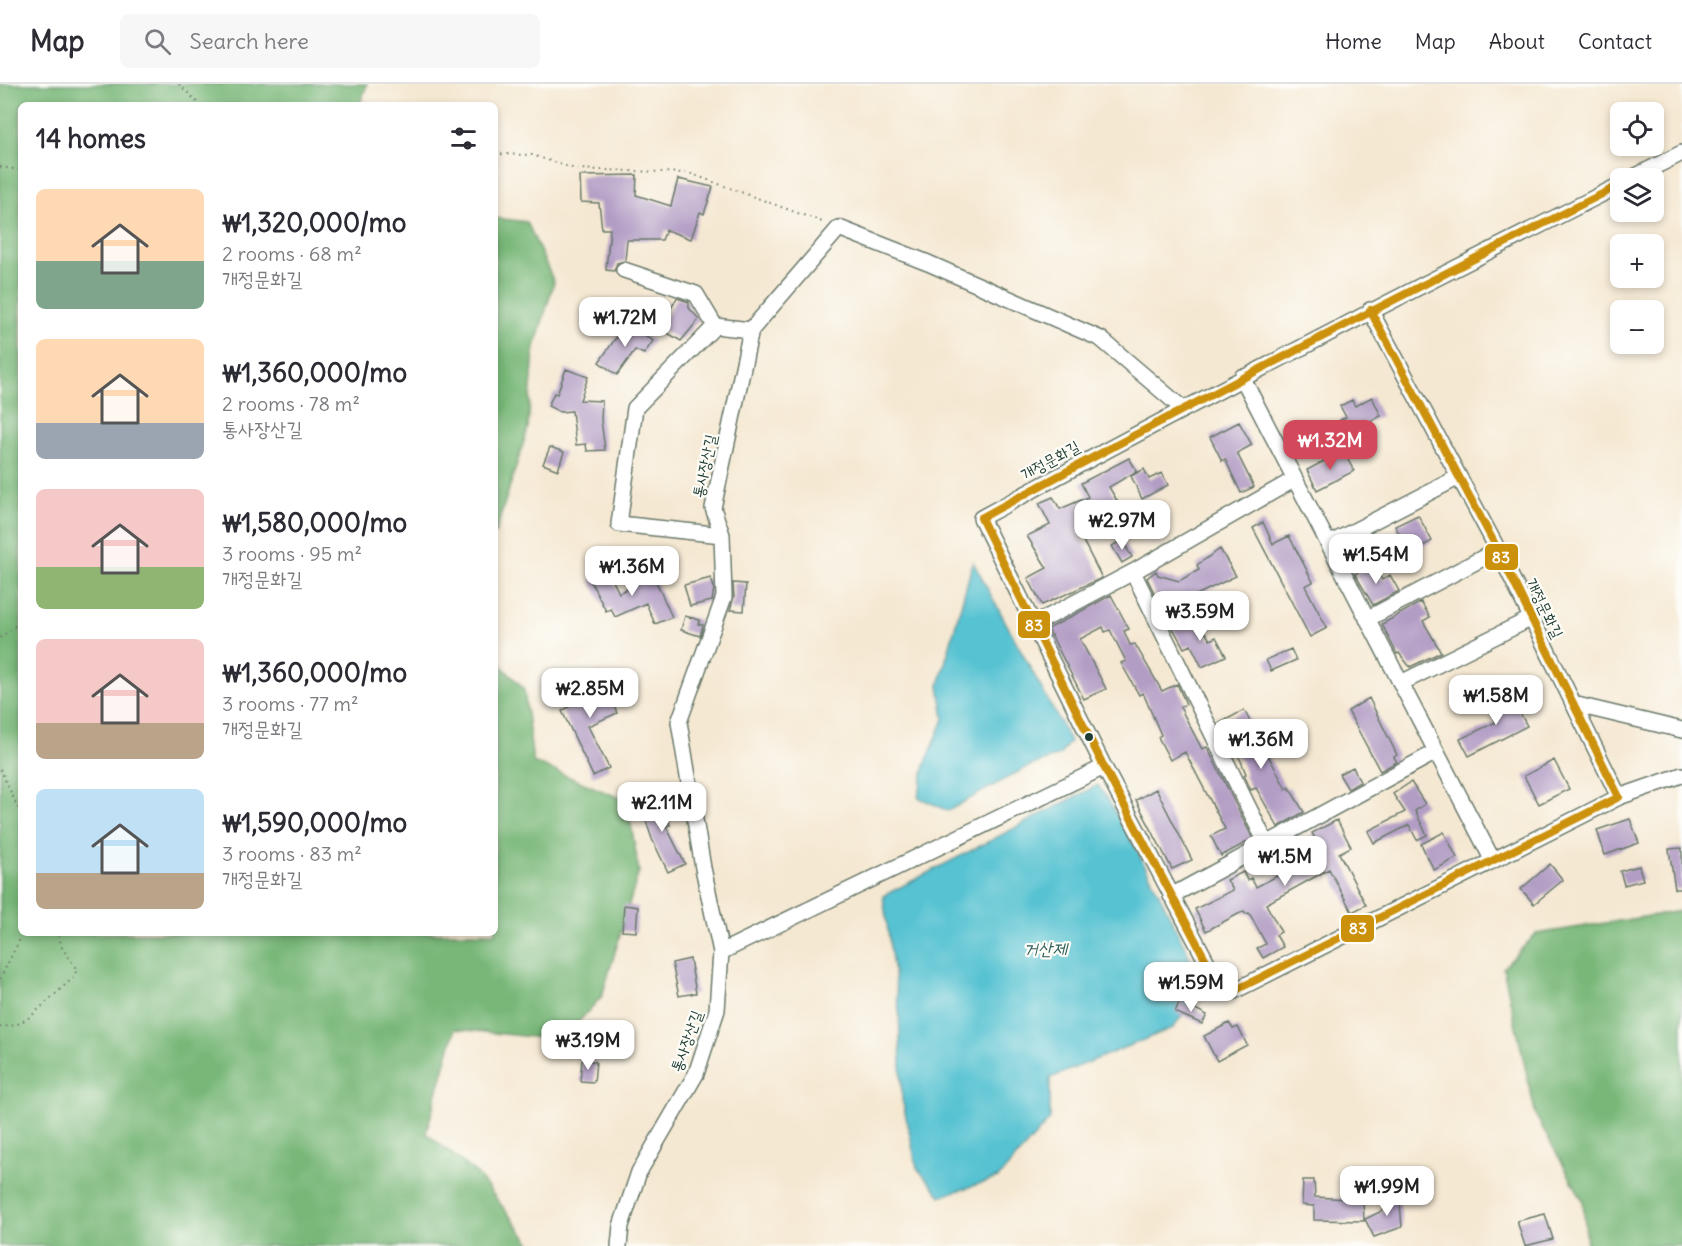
<!DOCTYPE html>
<html lang="en">
<head>
<meta charset="utf-8">
<style>
  :root { --surface:#fff; --page:#f7f7f7; --text:#2b2b33; --muted:#7c7c81; --line:#e1e1e2; --accent:#d1495b }
  body { margin:0; font-family:Delius,"Poor Story",sans-serif; background:var(--page); color:var(--text); height:100vh; display:flex; flex-direction:column; font-size:22px; white-space:nowrap }
  * { box-sizing:border-box; margin:0 }
  p { font-size:20px; color:var(--muted) }
  .icon { flex:none; width:33px; height:33px; fill:none; stroke:currentColor; stroke-width:2; stroke-linecap:round; stroke-linejoin:round }
  .map { position:relative; flex:1; overflow:hidden }
  .sheet { position:absolute; left:18px; top:18px; width:480px; height:834px; display:flex; flex-direction:column; background:var(--surface); border-radius:9px; box-shadow:0 3px 9px #0003 }
  .sheet>* { flex:none }
  .fabs { position:absolute; left:1610px; top:18px; display:grid; gap:12px }
  .fabs a { display:grid; place-items:center; width:54px; height:54px; border-radius:9px; background:var(--surface); box-shadow:0 3px 9px #0003; font-size:30px }
  .price { position:absolute; translate:-50% -51px; padding:0 14px; border-radius:12px; background:#fff; color:#222; font-size:20px; line-height:39px; filter:drop-shadow(0 2px 3px #0008) }
  .price::after { content:''; position:absolute; left:50%; top:36px; width:18px; height:14px; margin-left:-9px; background:inherit; clip-path:polygon(0 0,100% 0,50% 100%) }
  .price.active { background:var(--accent); color:#fff }
  ul { padding:0; list-style:none }
  li { display:flex; align-items:center; gap:18px; height:150px; padding:0 18px }
  li span { display:grid; place-items:center; flex:none; width:168px; height:120px; border-radius:9px; color:#555 }
  li>.icon { margin-inline-start:auto }
  span .icon { width:72px; height:72px; fill:#fffc; stroke-width:1 }
  li b { font-size:26px }
  h2 { display:flex; justify-content:space-between; align-items:center; height:72px; padding:0 18px; font-size:26px }
  header { display:flex; align-items:center; gap:36px; box-sizing:border-box; height:84px; padding:0 30px; background:var(--surface); border-bottom:2px solid var(--line) }
  header strong { font-size:28px }
  nav { display:flex; gap:33px; margin-inline-start:auto; font-size:21px }
  .search { width:420px; height:54px; background:var(--page); display:flex; align-items:center; gap:15px; box-sizing:border-box; padding:0 21px; border-radius:9px; color:var(--muted); font-size:22px }
  .map>svg:first-child { display:block }
</style>
</head>
<body>
<header>
<strong>Map</strong>
<div class="search"><svg class="icon" aria-label="search" viewBox="0 0 24 24"><circle cx="10" cy="10" r="6"/><path d="M15 15l6 6"/></svg>Search here</div>
<nav><a>Home</a><a>Map</a><a>About</a><a>Contact</a></nav>
</header>
<div class="map">
<svg width="1682" height="1162" viewBox="0 0 1682 1162">
  <rect width="100%" height="100%" fill="#fdfcf7"/>
  <filter id="ink" filterUnits="userSpaceOnUse"><feTurbulence type="fractalNoise" baseFrequency=".0167" numOctaves="2"/><feDisplacementMap in="SourceGraphic" scale="12" xChannelSelector="R" yChannelSelector="G"/><feConvolveMatrix kernelMatrix="1 2 1 2 8 2 1 2 1" color-interpolation-filters="sRGB"/></filter>
  <filter id="wash" filterUnits="userSpaceOnUse"><feTurbulence type="fractalNoise" baseFrequency=".008" numOctaves="4" result="noise"/><feDisplacementMap in="SourceGraphic" scale="24" xChannelSelector="R" yChannelSelector="G"/><feGaussianBlur stdDeviation="1.35" result="paint"/><feColorMatrix in="noise" values="0 0 0 0 0 0 0 0 0 0 0 0 0 0 0 0 0 1.4 0 .05"/><feComposite in="paint" operator="in"/></filter>
  <g filter="url(#wash)">
    <rect width="100%" height="100%" fill="#f5e8d2"/>
    <!-- forest -->
    <path fill="#78b778" stroke="#4c7a56" stroke-width="1.5" d="M0,0H367L360,21H21V849H495V575L524,605L533,678L627,717L639,787L602,912L562,956L455,945L426,1049L478,1091L529,1157V1162H0Z
      M495,134L527,138L554,198L534,266L528,344L495,450Z
      M1682,827V1162H1587L1583,1117L1536,1032L1503,884L1536,850Z"/>
    <!-- water -->
    <path fill="#57c2d2" stroke="#3b8083" stroke-width="1.5" d="M973,478L1070,657L1060,671L1025,684L948,727L918,713L925,681L944,635L939,601Z
      M1098,701C1124,740 1146,782 1166,824C1179,851 1193,876 1201,905L1173,944L1050,994V1035L998,1094L941,1112L917,1084L902,1015L899,926L883,812Z"/>
    <g id="blocks">
      <!-- building -->
      <path fill="#b29dc5" d="M637,91L636,111L671,122L678,95L713,103L704,130L700,128L691,155L666,146L662,156H627L625,177L617,179L614,187L606,186L610,145H602L599,119L581,118L580,92Z
        M677,214L689,218V224L699,235L681,257L659,244Z
        M627,238L653,257L644,270L635,266L617,291L599,278Z
        M566,285L588,293L580,316L602,317L601,336L605,366L587,367L586,360L576,361L572,327L560,328L548,322L554,309L557,310Z
        M1372,313L1381,332L1347,350L1340,336L1346,333L1340,322L1352,316L1355,322Z
        M1239,338L1252,361L1237,369L1254,403L1241,409L1225,375L1222,377L1210,353Z
        M550,363L564,368L558,386L543,380Z
        M1343,367L1354,387L1317,406L1307,386Z
        M1129,374L1137,387L1109,403L1123,427L1140,418L1145,428L1109,450L1099,434L1078,447L1102,494L1042,521L1028,494L1047,484L1027,452L1050,441L1039,419L1053,413L1060,425L1088,413L1081,399Z
        M1144,385L1149,395L1162,389L1168,401L1142,415L1131,392Z
        M1418,431L1432,457L1410,469L1395,442Z
        M1263,438L1273,460L1289,452L1313,498L1305,502L1327,544L1310,553L1253,444Z
        M1122,456L1132,473L1122,479L1112,462Z
        M1220,465L1236,492L1163,527L1147,494L1156,487L1158,491L1179,497L1199,486L1197,481Z
        M1373,480L1382,496L1390,491L1399,507L1373,521L1355,490Z
        M608,487L619,509L653,491L672,533L655,540L646,519L615,533L611,525L606,527L590,496Z
        M711,494L714,504L712,517L690,522L684,501Z
        M733,499L746,500L744,527L730,526L734,513Z
        M1111,511L1129,545L1124,547L1130,561L1135,560L1162,607L1177,600L1186,620L1180,623L1202,665L1207,663L1253,755L1221,772L1211,752L1225,745L1185,668L1170,676L1158,653L1161,651L1143,609L1139,611L1121,579L1126,577L1110,546L1105,548L1103,543L1080,555L1106,605L1084,615L1048,545Z
        M1421,518L1430,533L1423,537L1441,568L1410,583L1399,569L1397,570L1382,540Z
        M685,532L700,536L698,540L703,541L700,552L681,546Z
        M1196,534L1210,556L1216,553L1226,572L1202,583L1191,561L1184,564L1173,544Z
        M1291,565L1296,576L1271,587L1266,576Z
        M602,589L617,629L588,642L609,684L593,692L562,627L577,618L573,602Z
        M1510,610L1527,642L1469,672L1460,655L1496,638L1487,621Z
        M1369,614L1397,671L1394,673L1397,678L1380,687L1348,627Z
        M1244,626L1286,705L1289,703L1304,728L1278,743L1256,704L1251,706L1244,691L1246,690L1241,677L1220,639Z
        M1554,676L1569,705L1539,720L1524,692Z
        M1353,683L1360,698L1348,705L1339,690Z
        M1411,698L1425,720L1415,727L1427,751L1417,756L1409,741L1374,759L1368,747L1405,728L1393,710Z
        M1156,705L1192,776L1172,785L1136,716Z
        M661,712L670,741L666,742L685,780L668,788L652,755L640,719Z
        M1630,735L1639,759L1605,771L1597,746Z
        M1337,736L1351,763L1339,769L1366,821L1352,828L1329,785L1266,820L1281,848L1276,851L1283,863L1263,874L1257,864L1266,860L1249,829L1246,830L1244,827L1206,847L1195,825L1233,806L1227,796L1243,788L1247,796L1251,794L1256,803L1281,790L1276,780L1317,758L1312,749Z
        M1444,748L1457,774L1434,786L1421,760Z
        M1682,764V805H1675L1669,765Z
        M1550,780L1563,796L1534,820L1521,805Z
        M1639,782L1643,796L1624,801L1620,787Z
        M624,821L638,823L636,848L622,847Z
        M690,875L696,909L679,912L672,879Z
        M1180,917L1207,931L1202,940L1175,928Z
        M1229,939L1233,945L1238,943L1247,961L1217,977L1204,952Z
        M582,976L596,978L594,998L580,997Z
        M1303,1096H1314L1315,1113L1363,1116L1364,1137L1314,1136V1122L1302,1121Z
        M1399,1109L1402,1143L1374,1153L1365,1135L1386,1125L1384,1110Z
        M1545,1130L1553,1155L1525,1162L1517,1137Z"/>
    </g>
  </g>
  <g filter="url(#ink)">
    <use href="#blocks" fill-opacity="0" stroke="#6a796b" stroke-width="1.5"/>
    <g fill="none" stroke-linecap="round" stroke-linejoin="round">
      <defs>
        <path id="minor" d="M1632,94L1682,69
          M624,186L696,210L715,242L751,246
          M1370,226L1498,466L1619,713L1234,907L1219,901L1104,683L981,434C1192,319 1405,209 1620,101
          M715,242L635,324L619,440L722,451
          M1242,293L1493,777
          M1329,460L1459,393
          M1133,488L1267,761
          M1367,535L1498,466
          M1033,541L1133,488L1295,395
          M1401,599L1530,535
          M1573,620L1682,646
          M1619,713L1682,691
          M1171,812L1436,668
          M721,868L1104,683
          M619,1162L621,1142L639,1088L696,990L717,926L721,868L703,784L679,638L724,513L722,451L713,424L751,246L839,144L928,179L1101,255L1182,324"/>
      </defs>
      <!-- minor casing -->
      <use href="#minor" stroke="#6a796b" stroke-width="18"/>
      <!-- path -->
      <path stroke="#6a796b" stroke-width="2" stroke-dasharray="1.5 4.5" stroke-linecap="butt" d="M179,0L200,21
        M495,70L532,71L575,85L689,89L825,139
        M0,83L21,86
        M0,554L21,537
        M0,685L21,730
        M0,895L23,849
        M0,943L16,941L30,933L74,893L77,885L62,864L58,849"/>
      <!-- minor -->
      <use href="#minor" stroke="#fff" stroke-width="15"/>
      <defs>
        <path id="bus-1" d="M1370,226L1498,466L1619,713L1234,907L1219,901L1104,683L981,434C1192,319 1405,209 1620,101"/>
      </defs>
      <!-- bus-1 casing -->
      <use href="#bus-1" stroke="#fdfcf7" stroke-width="12"/>
      <!-- bus-1 -->
      <use href="#bus-1" stroke="#cc910a" stroke-width="8"/>
    </g>
  </g>
  <!-- markers -->
  <circle fill="#1f3d34" stroke="#fdfcf7" stroke-width="2" cx="1089" cy="653" r="5"/>
  <g text-anchor="middle" stroke-width="4.5" stroke-linejoin="round" paint-order="stroke">
    <!-- street labels -->
    <g font-size="16" fill="#1f3d34" stroke="#fdfcf7">
      <text transform="translate(1050 376) rotate(-29)" y="6">개정문화길</text>
      <text transform="translate(704 382) rotate(-78)" y="6">통사장산길</text>
      <text transform="translate(1545 524) rotate(64)" y="6">개정문화길</text>
      <text transform="translate(686 957) rotate(-70)" y="6">통사장산길</text>
    </g>
    <!-- water labels -->
    <g font-size="18" font-style="italic" fill="#2d5e5c" stroke="#fdfcf7">
      <text x="1045" y="871">거산제</text>
    </g>
  </g>
  <g stroke="#fdfcf7" stroke-width="2">
    <rect x="1484" y="459" width="35" height="28" rx="6" fill="#cc910a"/>
    <rect x="1017" y="526" width="34" height="29" rx="6" fill="#cc910a"/>
    <rect x="1340" y="830" width="35" height="29" rx="6" fill="#cc910a"/>
  </g>
  <g font-size="16" text-anchor="middle" font-weight="bold" fill="#fff">
    <text x="1501" y="479">83</text>
    <text x="1034" y="547">83</text>
    <text x="1358" y="850">83</text>
  </g>
</svg>
<div class="fabs">
<a><svg class="icon" aria-label="locate" viewBox="0 0 24 24"><circle cx="12" cy="12" r="6"/><path d="M12 2v4M12 18v4M2 12h4M18 12h4"/></svg></a>
<a><svg class="icon" aria-label="layers" viewBox="0 0 24 24"><path d="M12 4l9 5-9 5-9-5zM3 14l9 5 9-5"/></svg></a>
<a>+</a>
<a>−</a>
</div>
<b class="price" style="left:625px;top:264px">₩1.72M</b>
<b class="price active" style="left:1330px;top:387px">₩1.32M</b>
<b class="price" style="left:1122px;top:467px">₩2.97M</b>
<b class="price" style="left:1376px;top:501px">₩1.54M</b>
<b class="price" style="left:632px;top:513px">₩1.36M</b>
<b class="price" style="left:1200px;top:558px">₩3.59M</b>
<b class="price" style="left:590px;top:635px">₩2.85M</b>
<b class="price" style="left:1496px;top:642px">₩1.58M</b>
<b class="price" style="left:1261px;top:686px">₩1.36M</b>
<b class="price" style="left:662px;top:749px">₩2.11M</b>
<b class="price" style="left:1285px;top:803px">₩1.5M</b>
<b class="price" style="left:1191px;top:929px">₩1.59M</b>
<b class="price" style="left:588px;top:987px">₩3.19M</b>
<b class="price" style="left:1387px;top:1133px">₩1.99M</b>
<section class="sheet">
<h2>14 homes<svg class="icon" aria-label="filters" viewBox="0 0 24 24"><path d="M4 7h16M4 17h16"/><circle cx="9" cy="7" r="2"/><circle cx="15" cy="17" r="2"/></svg></h2>
<ul>
<li><span style="background:linear-gradient(#ffd9b3 60%,#7fa58c 0)"><svg class="icon" aria-label="home" viewBox="0 0 24 24"><path d="M3 11l9-7 9 7M6 9v11h12V9"/></svg></span><div><b>₩1,320,000/mo</b><p>2 rooms · 68 m²</p><p>개정문화길</p></div></li>
<li><span style="background:linear-gradient(#ffd9b3 70%,#9aa5b1 0)"><svg class="icon" aria-label="home" viewBox="0 0 24 24"><path d="M3 11l9-7 9 7M6 9v11h12V9"/></svg></span><div><b>₩1,360,000/mo</b><p>2 rooms · 78 m²</p><p>통사장산길</p></div></li>
<li><span style="background:linear-gradient(#f6c9c9 65%,#8fb573 0)"><svg class="icon" aria-label="home" viewBox="0 0 24 24"><path d="M3 11l9-7 9 7M6 9v11h12V9"/></svg></span><div><b>₩1,580,000/mo</b><p>3 rooms · 95 m²</p><p>개정문화길</p></div></li>
<li><span style="background:linear-gradient(#f6c9c9 70%,#b9a48a 0)"><svg class="icon" aria-label="home" viewBox="0 0 24 24"><path d="M3 11l9-7 9 7M6 9v11h12V9"/></svg></span><div><b>₩1,360,000/mo</b><p>3 rooms · 77 m²</p><p>개정문화길</p></div></li>
<li><span style="background:linear-gradient(#bfe0f5 70%,#b9a48a 0)"><svg class="icon" aria-label="home" viewBox="0 0 24 24"><path d="M3 11l9-7 9 7M6 9v11h12V9"/></svg></span><div><b>₩1,590,000/mo</b><p>3 rooms · 83 m²</p><p>개정문화길</p></div></li>
</ul>
</section>
</div>
</body>
</html>
